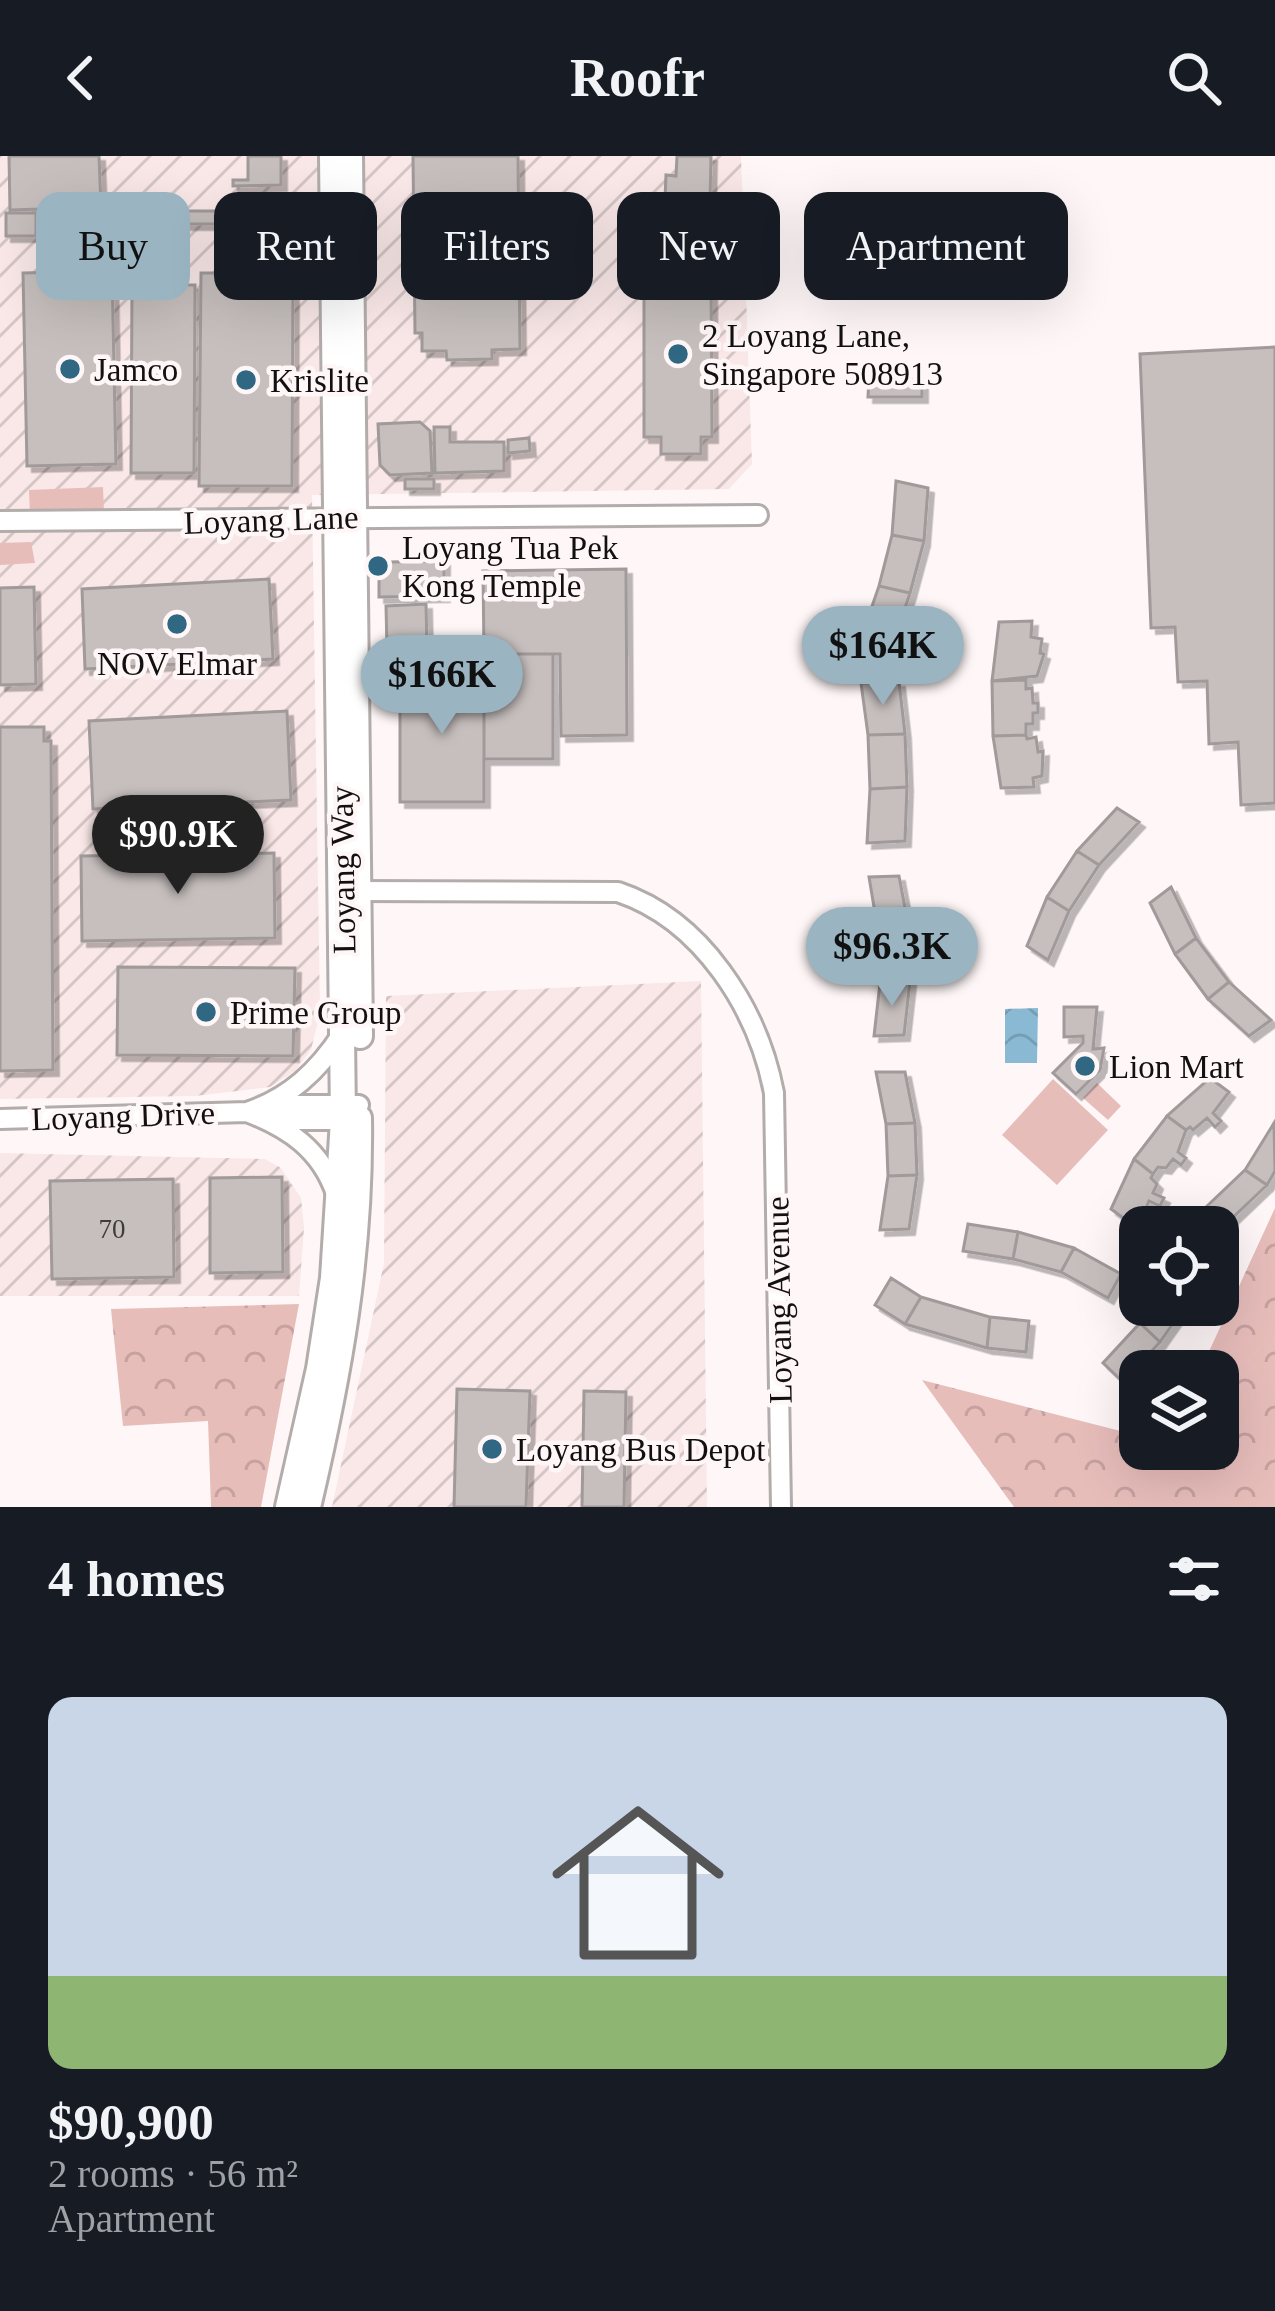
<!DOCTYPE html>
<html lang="en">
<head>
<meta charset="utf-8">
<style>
  :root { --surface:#171b24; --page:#242831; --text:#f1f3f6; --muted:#9ea1a6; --line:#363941; --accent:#9ab4c2 }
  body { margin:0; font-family:Georgia,serif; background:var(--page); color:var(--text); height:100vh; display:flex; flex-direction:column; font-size:45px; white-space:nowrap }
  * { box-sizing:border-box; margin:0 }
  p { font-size:39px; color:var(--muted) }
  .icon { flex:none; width:66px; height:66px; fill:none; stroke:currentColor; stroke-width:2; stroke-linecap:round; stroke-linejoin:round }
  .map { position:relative; height:1351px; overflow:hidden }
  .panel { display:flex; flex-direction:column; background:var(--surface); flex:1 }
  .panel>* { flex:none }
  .hud { position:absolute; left:36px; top:36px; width:1203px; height:108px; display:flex; gap:24px }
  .tools { position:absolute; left:1119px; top:1050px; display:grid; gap:24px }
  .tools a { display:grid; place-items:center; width:120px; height:120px; border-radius:24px; background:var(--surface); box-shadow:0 12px 48px #0002; font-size:60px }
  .price { position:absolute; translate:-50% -102px; padding:0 27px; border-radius:42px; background:var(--accent); color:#111; font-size:39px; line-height:78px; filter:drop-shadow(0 3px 6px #0008) }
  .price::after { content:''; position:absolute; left:50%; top:72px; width:36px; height:27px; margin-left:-18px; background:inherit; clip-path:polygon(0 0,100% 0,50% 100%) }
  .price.active { background:#222; color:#fff }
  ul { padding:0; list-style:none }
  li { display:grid; align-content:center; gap:24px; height:636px; padding:0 48px }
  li+li { border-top:3px solid var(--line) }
  li span { display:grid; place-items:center; height:372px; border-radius:24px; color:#555 }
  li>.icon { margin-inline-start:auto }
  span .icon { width:216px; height:216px; fill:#fffc; stroke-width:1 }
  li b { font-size:51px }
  h2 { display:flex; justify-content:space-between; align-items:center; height:144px; padding:0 48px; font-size:51px }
  .chip { padding:0 42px; border-radius:24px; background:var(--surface); box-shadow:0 12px 48px #0002; font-size:42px; line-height:108px }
  .chip.active { background:var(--accent); color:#111 }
  header { display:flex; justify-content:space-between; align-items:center; height:156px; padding:0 48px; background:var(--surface); font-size:54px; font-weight:800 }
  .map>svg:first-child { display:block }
</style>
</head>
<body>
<header><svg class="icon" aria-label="back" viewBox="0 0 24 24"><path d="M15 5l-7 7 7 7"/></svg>Roofr<svg class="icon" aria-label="search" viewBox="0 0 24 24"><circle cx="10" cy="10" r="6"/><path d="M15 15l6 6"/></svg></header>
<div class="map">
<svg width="1275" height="1351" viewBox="0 0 1275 1351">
  <defs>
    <pattern id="industrial-furrows" width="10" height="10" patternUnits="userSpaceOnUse" patternTransform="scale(3)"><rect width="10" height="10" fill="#f9e8e7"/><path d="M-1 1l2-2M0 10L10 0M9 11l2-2" fill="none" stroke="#d4c6c5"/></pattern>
    <pattern id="forest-crowns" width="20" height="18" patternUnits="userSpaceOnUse" patternTransform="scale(3)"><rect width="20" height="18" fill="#e7bdba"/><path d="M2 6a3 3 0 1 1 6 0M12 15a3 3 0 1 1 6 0" fill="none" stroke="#c5a19f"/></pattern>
    <pattern id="water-waves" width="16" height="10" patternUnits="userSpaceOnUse" patternTransform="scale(3)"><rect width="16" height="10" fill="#89b9d3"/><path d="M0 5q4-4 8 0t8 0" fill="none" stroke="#759eb4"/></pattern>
    <filter id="shadow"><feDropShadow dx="5.5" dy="5.5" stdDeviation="0" flood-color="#0004"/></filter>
  </defs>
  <rect width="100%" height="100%" fill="#fff7f7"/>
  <!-- industrial -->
  <path fill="url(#industrial-furrows)" d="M0,0H741L752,308L729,333L312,339L320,857L311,894L295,915L270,931L195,940L0,943Z
    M701,825L707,1351H332L384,1107L386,840Z
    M0,997L265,1003L281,1012L301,1042L304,1072L299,1140H0Z"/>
  <!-- grass -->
  <path fill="#e7bdba" d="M103,331L104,356L30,360L29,334Z
    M31,386L35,407L0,409V387Z
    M1053,923L1108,974L1057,1029L1002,979Z
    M1097,927L1121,950L1108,964L1083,942Z"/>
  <!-- forest -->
  <path fill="url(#forest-crowns)" d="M1275,1052V1351H1014L922,1224L1140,1280V1293H1218V1215H1200Z
    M299,1148L261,1351H211L208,1265L123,1270L111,1153Z"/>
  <!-- water -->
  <path fill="url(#water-waves)" d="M1038,852L1037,907H1005V853Z"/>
  <!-- building -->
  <path fill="#c6bfbe" stroke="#a19a9a" stroke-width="3" filter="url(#shadow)" d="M9,0H99L101,51L10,54Z
    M248,0H281V29L233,30V24H248Z
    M413,0H518L520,193L492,194V203L447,204L446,195H422V177H415Z
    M677,0H711L710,44L665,43L666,19L676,20Z
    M145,55H271V68H145Z
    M6,57H36V80H6Z
    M110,81H123L124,108L112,109Z
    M67,83H108V111L67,112Z
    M699,95V114H711L712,281H701V298H661V281H644V116H659V96Z
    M112,115L116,308L27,310L23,117Z
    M151,116H174V129H195L194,317H131L132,130H151Z
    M201,117H293L292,330H199Z
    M1275,191V647L1241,649L1238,586L1209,588L1207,525L1178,526L1175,471L1151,472L1140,198Z
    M869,220H922V241H868Z
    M420,266L430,275L432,317L390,319L380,309L378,268Z
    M434,271H450V286H504V315L435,317Z
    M529,282L530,295L508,297V284Z
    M405,323H434V333H405Z
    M896,325L928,332L924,385L892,379Z
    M892,379L924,385L910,437L879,430Z
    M444,405V440L379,441V422L389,412V406Z
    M626,413L627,579L561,580L560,498H484L483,415Z
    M269,423L273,503L85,513L82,433Z
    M879,430L910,437L893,488L861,482Z
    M34,431L36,528L0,529V432Z
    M426,448L427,491L387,493L386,450Z
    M1032,465L1031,481L1042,483L1040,497L1044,498L1037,520L992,525L999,466Z
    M484,498H553V603H484Z
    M400,516H484V646H400Z
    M1026,524V533L1032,532L1033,547H1038V557H1033V568H1026V579L993,580L992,525Z
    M899,526L905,578L868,579L861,527Z
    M287,555L291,644L93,653L89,565Z
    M0,571H44V585H51L53,914L0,915Z
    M905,578L907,631L870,633L868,579Z
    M1026,579L1027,583L1036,581L1038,596L1043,595L1042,620L1033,622L1034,631L1001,632L993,580Z
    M907,631L905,685L867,687L870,633Z
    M1117,652L1139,666L1099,709L1077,695Z
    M1077,695L1099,709L1069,755L1047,741Z
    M274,697L275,782L82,785L81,700Z
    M899,720L909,773L878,775L869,721Z
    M1171,731L1196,782L1175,798L1150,747Z
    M1047,741L1069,755L1048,804L1027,790Z
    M909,773L910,826L880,827L878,775Z
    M1196,782L1229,826L1208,843L1175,798Z
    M118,811L295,812L293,900L117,899Z
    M910,826L904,879L874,880L880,827Z
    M1229,826L1271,864L1249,880L1208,843Z
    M1064,851H1097L1093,893L1104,892L1100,914L1076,938L1053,917L1083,887V880L1064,881Z
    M876,916H905L915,967L886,968Z
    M1210,922L1229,936L1213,957L1221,965L1215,971L1207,962L1193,974L1190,971L1186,974L1167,960Z
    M1167,960L1186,974L1178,996L1186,1002L1181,1009L1173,1003L1166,1012L1158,1011L1153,1018L1134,1003Z
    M915,967L917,1019L888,1020L886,968Z
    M1274,967L1275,1015L1267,1029L1245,1014Z
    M1134,1003L1153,1018L1151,1022L1157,1028L1153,1037L1164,1042L1160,1050L1149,1045L1144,1057L1134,1058L1130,1067L1111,1053Z
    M1245,1014L1267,1029L1227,1067L1205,1052Z
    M917,1019L909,1073L880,1074L888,1020Z
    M282,1021L283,1116L210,1117V1022Z
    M173,1023L174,1121L52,1123L50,1025Z
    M968,1068L1018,1076L1013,1103L963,1095Z
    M1018,1076L1074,1092L1061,1116L1013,1103Z
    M1074,1092L1121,1118L1108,1142L1061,1116Z
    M891,1122L921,1141L905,1168L875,1149Z
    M921,1141L990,1161L987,1192L905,1168Z
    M1154,1149H1186L1160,1186L1140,1167Z
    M990,1161L1029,1165L1026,1196L987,1192Z
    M1140,1167L1160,1186L1123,1226L1103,1207Z
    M457,1233L530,1235L526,1351H454Z
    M584,1235L626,1236L624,1351H582Z"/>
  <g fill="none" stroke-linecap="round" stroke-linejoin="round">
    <defs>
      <path id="minor" d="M0,365L758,359
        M350,735L618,736C702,764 758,853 774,937L781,1351
        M269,949H359
        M247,956C289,972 321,994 336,1038
        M0,963L247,956C289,942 318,915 342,878
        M272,964H353"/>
      <path id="major" d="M350,0L360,880
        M288,1351L319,1213L333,1122L343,964L332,0
        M308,1351C339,1219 361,1099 359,962"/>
    </defs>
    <!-- minor casing -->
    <use href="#minor" stroke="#b2acab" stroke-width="24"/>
    <!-- major casing -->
    <use href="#major" stroke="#b2acab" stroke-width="30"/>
    <!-- minor -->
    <use href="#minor" stroke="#fff" stroke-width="18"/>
    <!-- major -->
    <use href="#major" stroke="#fff" stroke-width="24"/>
  </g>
  <!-- markers -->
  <g fill="#306782" stroke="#fff7f7" stroke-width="4.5">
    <circle cx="678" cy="198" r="12"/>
    <circle cx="70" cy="213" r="12"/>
    <circle cx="246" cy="224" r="12"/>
    <circle cx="378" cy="410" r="12"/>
    <circle cx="177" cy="468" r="12"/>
    <circle cx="206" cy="856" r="12"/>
    <circle cx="1085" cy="910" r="12"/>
    <circle cx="492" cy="1293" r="12"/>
  </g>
  <g text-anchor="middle" stroke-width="9" stroke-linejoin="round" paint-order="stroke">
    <!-- number labels -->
    <g font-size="27" fill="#3f3c3c">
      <text x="112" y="1082">70</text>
    </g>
    <!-- poi labels -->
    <g font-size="33" fill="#121010" stroke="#fff7f7" text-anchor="start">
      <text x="702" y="191">2 Loyang Lane,<tspan x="702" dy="38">Singapore 508913</tspan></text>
      <text x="94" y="225">Jamco</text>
      <text x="270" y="236">Krislite</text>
      <text x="402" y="403">Loyang Tua Pek<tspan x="402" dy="38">Kong Temple</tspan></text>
      <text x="177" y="519" text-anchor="middle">NOV Elmar</text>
      <text x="230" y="868">Prime Group</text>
      <text x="1109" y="922">Lion Mart</text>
      <text x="516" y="1305">Loyang Bus Depot</text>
    </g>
    <!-- street labels -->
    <g font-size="33" fill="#121010" stroke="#fff7f7">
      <text transform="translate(271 363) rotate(-2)" y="12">Loyang Lane</text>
      <text transform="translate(342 714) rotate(-91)" y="12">Loyang Way</text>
      <text transform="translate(123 959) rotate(-2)" y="12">Loyang Drive</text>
      <text transform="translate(778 1144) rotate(-91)" y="12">Loyang Avenue</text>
    </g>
  </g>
</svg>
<div class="tools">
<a><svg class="icon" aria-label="locate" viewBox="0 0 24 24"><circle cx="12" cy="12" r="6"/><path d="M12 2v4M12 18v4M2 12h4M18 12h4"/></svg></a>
<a><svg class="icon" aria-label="layers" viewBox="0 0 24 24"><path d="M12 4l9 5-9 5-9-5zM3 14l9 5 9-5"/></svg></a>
</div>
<b class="price" style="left:883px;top:552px">$164K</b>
<b class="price" style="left:442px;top:581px">$166K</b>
<b class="price active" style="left:178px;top:741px">$90.9K</b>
<b class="price" style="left:892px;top:853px">$96.3K</b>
<div class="hud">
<a class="chip active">Buy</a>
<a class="chip">Rent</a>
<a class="chip">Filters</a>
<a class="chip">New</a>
<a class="chip">Apartment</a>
</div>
</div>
<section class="panel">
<h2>4 homes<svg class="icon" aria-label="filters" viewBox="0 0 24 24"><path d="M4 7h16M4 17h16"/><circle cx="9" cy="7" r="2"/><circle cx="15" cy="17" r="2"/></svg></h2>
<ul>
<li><span style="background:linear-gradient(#c9d6e8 75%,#8fb573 0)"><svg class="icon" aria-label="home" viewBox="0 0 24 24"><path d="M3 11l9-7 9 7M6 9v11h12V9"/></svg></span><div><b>$90,900</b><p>2 rooms · 56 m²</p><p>Apartment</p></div></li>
</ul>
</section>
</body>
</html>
